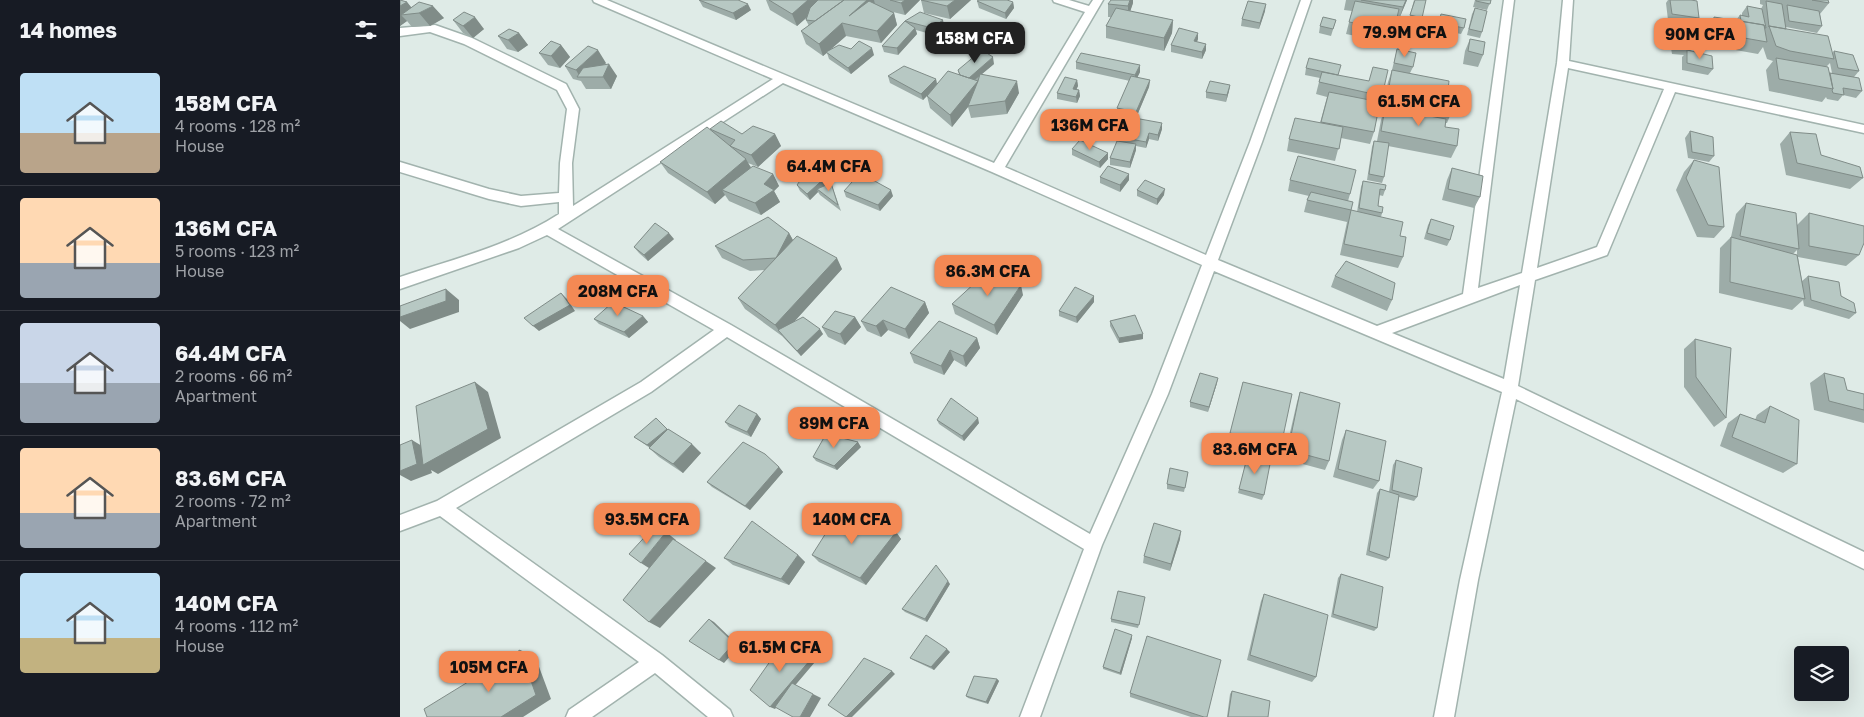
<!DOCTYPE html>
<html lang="en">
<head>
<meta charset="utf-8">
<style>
  :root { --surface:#171b24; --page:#20242c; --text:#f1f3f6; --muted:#9ea1a6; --line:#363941; --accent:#f48954 }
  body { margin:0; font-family:"Golos Text",sans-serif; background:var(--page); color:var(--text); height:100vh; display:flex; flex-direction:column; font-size:19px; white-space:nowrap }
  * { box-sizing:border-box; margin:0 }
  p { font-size:16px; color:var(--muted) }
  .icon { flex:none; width:28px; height:28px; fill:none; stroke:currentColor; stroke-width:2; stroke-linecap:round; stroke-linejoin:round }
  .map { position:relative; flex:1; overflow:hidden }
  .panel { display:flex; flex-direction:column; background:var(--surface); width:400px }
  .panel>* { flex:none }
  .tools { position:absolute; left:1394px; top:646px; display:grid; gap:10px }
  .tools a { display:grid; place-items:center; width:55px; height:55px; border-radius:5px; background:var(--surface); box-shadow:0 5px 20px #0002; font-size:25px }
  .price { position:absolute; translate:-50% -42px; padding:0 11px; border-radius:10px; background:var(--accent); color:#111; font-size:16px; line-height:32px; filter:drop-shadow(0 1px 2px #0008) }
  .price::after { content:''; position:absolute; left:50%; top:30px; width:15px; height:11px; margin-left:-8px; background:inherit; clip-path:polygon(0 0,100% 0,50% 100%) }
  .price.active { background:#222; color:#fff }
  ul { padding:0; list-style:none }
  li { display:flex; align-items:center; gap:15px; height:125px; padding:0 20px }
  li+li { border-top:1px solid var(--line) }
  li span { display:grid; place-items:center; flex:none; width:140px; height:100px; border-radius:5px; color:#555 }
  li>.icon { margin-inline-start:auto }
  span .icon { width:60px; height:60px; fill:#fffc; stroke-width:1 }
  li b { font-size:21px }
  h2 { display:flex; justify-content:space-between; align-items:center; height:60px; padding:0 20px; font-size:21px }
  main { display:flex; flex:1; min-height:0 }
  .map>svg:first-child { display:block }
</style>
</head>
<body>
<main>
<section class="panel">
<h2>14 homes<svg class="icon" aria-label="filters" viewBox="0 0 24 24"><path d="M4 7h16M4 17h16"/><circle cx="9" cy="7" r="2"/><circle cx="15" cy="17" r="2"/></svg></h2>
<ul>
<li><span style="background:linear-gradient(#bfe0f5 60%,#b9a48a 0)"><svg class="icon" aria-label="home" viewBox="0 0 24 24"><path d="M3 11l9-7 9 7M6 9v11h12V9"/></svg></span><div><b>158M CFA</b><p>4 rooms · 128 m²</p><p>House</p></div></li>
<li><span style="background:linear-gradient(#ffd9b3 65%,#9aa5b1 0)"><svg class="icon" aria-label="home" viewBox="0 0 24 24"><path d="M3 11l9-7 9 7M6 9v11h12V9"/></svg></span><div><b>136M CFA</b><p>5 rooms · 123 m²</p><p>House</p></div></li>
<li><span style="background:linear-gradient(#c9d6e8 60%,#9aa5b1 0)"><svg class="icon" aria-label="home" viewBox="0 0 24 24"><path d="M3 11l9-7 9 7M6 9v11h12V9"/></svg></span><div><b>64.4M CFA</b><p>2 rooms · 66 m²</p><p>Apartment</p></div></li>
<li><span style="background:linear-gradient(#ffd9b3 65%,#9aa5b1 0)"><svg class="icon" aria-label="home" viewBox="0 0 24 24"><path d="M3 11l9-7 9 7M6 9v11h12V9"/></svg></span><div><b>83.6M CFA</b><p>2 rooms · 72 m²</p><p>Apartment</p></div></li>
<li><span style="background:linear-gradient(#bfe0f5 65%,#c2b280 0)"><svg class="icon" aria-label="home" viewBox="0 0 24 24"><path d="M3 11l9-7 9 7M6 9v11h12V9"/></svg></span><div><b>140M CFA</b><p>4 rooms · 112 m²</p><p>House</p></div></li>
</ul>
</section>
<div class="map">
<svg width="1464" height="717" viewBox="0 0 1464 717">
  <rect width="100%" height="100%" fill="#dfebe7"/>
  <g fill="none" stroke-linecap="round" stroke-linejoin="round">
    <defs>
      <path id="minor" d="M193,0H207L594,163L685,12L654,2L653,0H669L689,6L693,0H703L605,167L806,255L850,142L901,0H911L862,142L818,260L977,326L1063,294L1104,0H1114L1078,288L1122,273L1157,63L1163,0H1173L1169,61L1464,125V133L1275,92L1207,255L1135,280L1118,386L1464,552V569L1116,399L1078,580L1054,717H1034L1060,580L1102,392L814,271L768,394L702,545L640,717H620L684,549L327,337L251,392L56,508L262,655L330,710L333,717H308L255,673L192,717H166L169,710L239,662L40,516L0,531V515L37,501L241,382L314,330L147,235L119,248L0,289V277C54,259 111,245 159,214V202L121,206L89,199L0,172V162L89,189L121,196L159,193L160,163L167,109L157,90L64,44L30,32L0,36V28L35,25L72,38L166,84L179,109L172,163L173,206L373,79L194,2ZM1168,68L1264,89L1197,247L1137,268ZM383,83L592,172L802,265L752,394L690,534L331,325L158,229ZM1120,285L1104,379L992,333Z"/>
    </defs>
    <!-- minor casing -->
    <use href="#minor" stroke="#a2b3ae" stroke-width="3"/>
    <!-- minor -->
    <use href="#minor" fill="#fff" fill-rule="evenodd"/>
  </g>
  <!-- wall -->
  <path fill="#9daca8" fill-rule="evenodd" d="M0,0L7,2L11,8L44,18L30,26L12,27L7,21L0,26Z
    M299,0L351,10L336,20L303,7Z
    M366,0H474L475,4L474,0H520L505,15L493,12L494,13L497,25L481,43L446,36L430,50L451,49L474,55L451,74L429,59L427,53L423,56L406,44L401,31L409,26L406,20L407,17L397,26L370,10Z
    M521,0H571L550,19L524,13Z
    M946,0H1007L999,19H997L990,43L946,34L952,11L944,10Z
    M1014,0L1022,18L1020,24L1008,22Z
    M1075,0H1091L1087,10L1073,7Z
    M1268,0H1291L1299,18L1295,24L1268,20L1266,3Z
    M1360,0H1428L1429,3L1420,14L1422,26L1417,33L1386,27V29L1432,54L1434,51L1459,71L1454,77L1462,91L1456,98L1443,95L1438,101L1427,99L1426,97L1422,102L1369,91L1366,70L1373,61L1367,59L1363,47L1358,54L1307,45L1306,29L1314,17L1336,20L1340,15L1342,16V13L1347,6L1361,9L1363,5L1360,4ZM1430,63L1432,73H1430L1426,67Z
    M577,1L613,2L614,8L606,19L579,8Z
    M733,3L730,11L773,20L772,33L764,51L706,38V26L711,17H708V4Z
    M1075,8L1082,32L1080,38L1067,35L1072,14Z
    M865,11L859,29L841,26L842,19Z
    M1041,14L1064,28L1061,34L1037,29Z
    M53,20L84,29L73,38L63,33Z
    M543,20L544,27L534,35L516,30L517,34L498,55L484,52L482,46L505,21Z
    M936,20L931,36L919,33L920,26Z
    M119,33L128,45L118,52L107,49L98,36Z
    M798,33V39L797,42L806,44V50L802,59L771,52V45Z
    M1070,39L1083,55L1078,67L1063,64L1065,51Z
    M1275,42L1292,49L1291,51L1313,69L1308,75L1282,70V57L1284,55L1272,54L1271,48Z
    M161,45L170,57L160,68L148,65L139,53Z
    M997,49L1013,67L1010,73L1047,98L1052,111L1047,123H1046L1045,127L1057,146L1051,158L988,146L984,177L982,183L967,180L972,147L974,141H977L981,120L984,110H982L988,82L992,70L1004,72L992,70Z
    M676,62L740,65V72L737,78L750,80L749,87L736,118L717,114V108L730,81L676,69Z
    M206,63L204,65L217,76L211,89H186L181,81L173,79L165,66Z
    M594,64L582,74L619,93L607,114L571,118L568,107L552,127L530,108L527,96L529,94L523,100L490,83L488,76L536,79L537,84L559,74L558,70Z
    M906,68L939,75L982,96L980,102L974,132L970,144L941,138L935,161L887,151L889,139L920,123L927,97L916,94L920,78L905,75Z
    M677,80L678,86L676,89L679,90L680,96L677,103L657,99V93Z
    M830,85L829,91L826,102L806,98V92Z
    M310,129L342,134H375L381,146L358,167L348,163L351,167L373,174L379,186L374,191L380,202L361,215L329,201L325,195L315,204L268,173L260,162Z
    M762,129L758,141L749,139L746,148L736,146V150L730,168L710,165V158L721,141L720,137Z
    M1290,131L1314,156L1309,162L1288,158L1285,138Z
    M1390,132L1421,155L1463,178L1450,189L1386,175L1380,144Z
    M672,149L708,153V159L700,168L672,155Z
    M1294,160L1324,227L1314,238L1297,237L1276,190L1284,172Z
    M438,166L440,172L426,185L431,183L441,211L420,195L418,192L410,200L400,191L397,185Z
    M1052,168L1080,197L1074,208L1042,200L1047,180Z
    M700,177L729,180L720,192L700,183Z
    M890,180L950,194L948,201L951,210L947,222L904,212L907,200L909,196L888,191Z
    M963,181L985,190L983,196L979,195L978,206L982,213L981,217L1000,236L1003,257L998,268L940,255L947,222L951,210L957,212L961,187Z
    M737,190L764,195L757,205L737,196Z
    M444,191L493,196L480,211L446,197Z
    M1346,203L1397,225L1409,213L1459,255L1446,266L1398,257L1402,281L1408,276L1441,296L1456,313L1449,319L1404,306L1403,300L1392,310L1319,293L1320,248L1331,237L1336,214ZM1397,250V255L1393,254Z
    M1031,219L1050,240L1047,246L1024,239L1028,225Z
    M389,233L393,240L442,269L394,322L423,334L401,356L382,336L345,309L338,298L365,270L350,271L322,258L315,246Z
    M274,239L248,261L239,253L234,247Z
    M935,276L992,300L987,311L931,287Z
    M623,295L597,335L555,314L552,304Z
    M525,302L529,313L509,339L488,330L481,337L467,331L461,321Z
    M694,302L677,323L659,316V311Z
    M243,316L248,322L229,338L199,324L194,319Z
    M455,317L461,327L445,345L428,337L422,327Z
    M710,321L743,334V339L719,343L710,326Z
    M577,338L580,348L566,367L554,360L544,375L514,363L510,353Z
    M1295,339L1326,418L1314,427L1284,387V349Z
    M1424,373L1447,390L1464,394V423L1414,410L1410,383Z
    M843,382L881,446L877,455L828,442Z
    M817,383L808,412L790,407V402Z
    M900,392L929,461L925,470L884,459L897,402Z
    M1370,406L1397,464L1383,473L1320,446L1328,423L1340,414L1355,420L1357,415Z
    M357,414L361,419L351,437L329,427L325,422Z
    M537,420L579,423L564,441L539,424Z
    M268,429L301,453L283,473L259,457L249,448H250L240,441L234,437Z
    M946,430L979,481L973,489L933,477L942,440Z
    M461,447L437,470L416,461L413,457Z
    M848,454L864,495L862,500L838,493Z
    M996,460L1017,497L1014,501L999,497L989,558L986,561L966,555L977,493L980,489L989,492L993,465Z
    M379,467L383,472L350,510L312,487L307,482Z
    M788,472L784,492L767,489V484Z
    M496,532L501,539L466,585L419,562L412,555Z
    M780,539L770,571L743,563L744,556Z
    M398,555L405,562L389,585L333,565L324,558Z
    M941,574L977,628L974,631L931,617L938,578Z
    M550,584L527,622L505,612L502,609Z
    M864,594L916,677L912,682L847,660L861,601Z
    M745,597L738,628L711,622V619Z
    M732,638L721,675L703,669V667Z
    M550,652L534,670L513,660L510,658Z
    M597,679L599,681L588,704L568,698L566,696Z
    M832,691L868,717H827L830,694Z
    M730,693L807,717H791L730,697Z"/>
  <!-- shaded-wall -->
  <path fill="#808c88" d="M408,0H427L397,26L392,14Z
    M467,0H474L476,8L449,16Z
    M505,0H520L505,15L501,3Z
    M555,0H571L550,19L547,6Z
    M730,0H733V3L728,18V6Z
    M1006,0H1007L999,19L1003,7Z
    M7,2L16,13L1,15L7,21L0,26V6Z
    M613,2L614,8L606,19L605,13Z
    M348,4L351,10L336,20L333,13Z
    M866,4L865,11L859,29L860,23Z
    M33,6L44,18L30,26L19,13Z
    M494,13L497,25L481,43L477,31Z
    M75,17L84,29L73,38L63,26Z
    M543,20L544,27L534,35L532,28Z
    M773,20L772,33L764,51V38Z
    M442,23L446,36L423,56L419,44Z
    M515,28L517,34L498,55L497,48Z
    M119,33L128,45L118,52L108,40Z
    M798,33V39L794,48V41Z
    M806,44V50L802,59V52Z
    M161,45L170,57L160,68L151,56Z
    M472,48L474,55L451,74L448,68Z
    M198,50L206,63L191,77H180L176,70Z
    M593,57L594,64L565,88L564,82Z
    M209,64L217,76L211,89L203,77Z
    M740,65V72L735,82V75Z
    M536,79L537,85L523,100L521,94Z
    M677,80L678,86L674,95L673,89Z
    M750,80L749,87L736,118V112Z
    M578,81L568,107L552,127L550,115Z
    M617,81L619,93L607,114L605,101Z
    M830,85L829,91L826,102L827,95Z
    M679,90L680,96L677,103L676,97Z
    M762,123V129L758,141V135Z
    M749,133V139L746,148V142Z
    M375,134L381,146L358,167L351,155Z
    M736,144V150L730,168V162Z
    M708,153V159L700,168L699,162Z
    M346,159L352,170L322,190L325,195L315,204L307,192Z
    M438,166L440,172L420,191L417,189L418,192L410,200L407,194Z
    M373,174L379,186L374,191L380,202L361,215L355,203L364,184Z
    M729,174V180L720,192V185Z
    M765,189L764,195L757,205V199Z
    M491,190L493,196L480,211L478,205Z
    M269,233L274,239L248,261L244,255Z
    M389,233L395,244L376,258Z
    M437,258L442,269L382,335L375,325Z
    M621,285L623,295L597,335L594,325Z
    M46,289L59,300V312L10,329L0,321V317Z
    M161,293L167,299L175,311L139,331L133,326Z
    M694,296V302L677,323L676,317Z
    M525,302L529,313L509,339L505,329Z
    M243,316L248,322L229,338L224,332Z
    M455,317L461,327L445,345L440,334Z
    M483,320L488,330L481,337L476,326Z
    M420,329L423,334L401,356L397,351Z
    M743,334V339L719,343V338Z
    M577,338L580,348L566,367L563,356Z
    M550,350L554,360L544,375L541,366Z
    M818,378L817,383L808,412L809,407Z
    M75,382L88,392L101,438L38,474L31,470L32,473L11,481L0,475V471L12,440L27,449Z
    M357,414L361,419L351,437L347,432Z
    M578,418L579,423L564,441L562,436Z
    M267,429L253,449L247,445Z
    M458,442L461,447L437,470L434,466Z
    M292,444L301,453L283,473L273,464Z
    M379,467L383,472L350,510L345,506Z
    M781,531L780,539L770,571L771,564Z
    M266,532L276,540L252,570L241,563Z
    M496,532L501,539L466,585L460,578Z
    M398,555L405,562L389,585L381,579Z
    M306,561L316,568L260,628L249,622Z
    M548,581L550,584L527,622L525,619Z
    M309,619L314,622L339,646L324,663L319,660Z
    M732,635V638L721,675L720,673Z
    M389,643L415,662L375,709L370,707Z
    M547,649L550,652L534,670L531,667Z
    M120,650L135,656L151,699L123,717H101Z
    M492,671L495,674L452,717H446Z
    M597,679L599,681L588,704L586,702Z
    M413,694L421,698L410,717H400Z"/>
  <!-- building -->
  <path fill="#b7c8c3" stroke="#808c88" d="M0,0L7,2L0,6Z
    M299,0H338L348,4L333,13Z
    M369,0H408L392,14Z
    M418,0H444L415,21L406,20L410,8Z
    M444,0H467L449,16L469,1L494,13L477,31L442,23L419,44L401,31Z
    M490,0H505L501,3Z
    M521,0H555L547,6Z
    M579,0H607L613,2L605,13L577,1Z
    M711,0H730L728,6L708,4Z
    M961,0H1006L1003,7Z
    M1015,0H1026L1022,18L1010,15Z
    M1076,0H1091L1090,4L1076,1Z
    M1270,0H1291L1297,1L1299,18L1272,14Z
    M1412,0H1428L1429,3Z
    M848,1L866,4L860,23L842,19Z
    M955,1L999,9L994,30L949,22Z
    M1366,1L1382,4L1386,29L1369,26V27Z
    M19,2L33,6L19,13L1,15Z
    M1387,5L1419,11L1422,26L1389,21Z
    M1347,6L1362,9L1366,28H1365L1364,25L1341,21L1340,15L1349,17Z
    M716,8L773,20L764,38L706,26Z
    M1075,8L1087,11L1082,32L1069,29Z
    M64,12L75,17L63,26L53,20Z
    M520,12L543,20L532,28L505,21Z
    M1041,14L1066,19L1064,28L1039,23Z
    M923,17L936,20L933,29L920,26Z
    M1314,17L1364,25L1367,42L1316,33Z
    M505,21L515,28L497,48L482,46Z
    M1369,26L1428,36L1434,59L1390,51L1376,46Z
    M779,28L798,33L794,41L806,44L802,52L771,45Z
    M109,29L119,33L108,40L98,36Z
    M1070,39L1085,42L1083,55L1068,51Z
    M151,41L161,45L151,56L139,53Z
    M459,41L472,48L448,68L426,52L439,45L451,49Z
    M1275,42L1291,44L1292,49L1277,47Z
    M188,46L198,50L176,70L165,66Z
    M997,49L1016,53L1013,67L994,63Z
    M582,50L593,57L569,78L560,75L558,70Z
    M1287,50L1312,56L1313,69L1287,63Z
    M1434,51L1453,55L1459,71L1438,68Z
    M681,53L740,65L735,75L676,62Z
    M909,58L941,65L938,75L906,68Z
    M1376,58L1428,67L1433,89L1379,79Z
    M209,64L203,77H177L183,68Z
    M504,66L536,79L521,94L488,76Z
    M973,67L988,70L982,96L919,82L922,72L969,81Z
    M992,70L1049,81L1047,98L1054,99L1052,111L987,98Z
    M548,71L578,81L580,74L617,81L605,101L568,106L578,81L550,115L527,96Z
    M1430,73L1459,78L1462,91L1443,88L1444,95L1433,93L1432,90L1433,89Z
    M731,76L750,80L736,112L717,108Z
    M665,77L677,80L673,89L679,90L676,97L657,93Z
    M810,81L830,85L827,95L806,92Z
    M929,92L980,102L974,132L921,122Z
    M985,108L1046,119L1045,127L1059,129L1057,146L981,131Z
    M729,117L762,123L758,135L749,133L746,142L720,137Z
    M895,118L943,127L939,149L889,139Z
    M321,121L342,134L353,126L375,134L351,155L330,146L335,140L310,129Z
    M307,127L346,159L307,192L260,162Z
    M1290,131L1313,137L1314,156L1292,152Z
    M1390,132L1416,134L1421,155L1460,167L1463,178L1397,163Z
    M680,140L708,153L699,162L672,149Z
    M717,141L736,144L730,162L710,158Z
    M974,141L989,143L984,177L969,174Z
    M898,156L956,170L950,194L890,180Z
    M416,158L438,166L407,194L397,185Z
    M1294,160L1319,167L1324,227L1308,225L1286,178Z
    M353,166L373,174L364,184L374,190L355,203L322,190Z
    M708,166L729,174L720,185L700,177Z
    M1052,168L1083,176L1080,197L1048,189Z
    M460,173L491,190L478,205L444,191Z
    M745,180L765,189L757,199L737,190Z
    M963,181L986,185L985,190L980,189L978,206L983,207L982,213L959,208Z
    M431,183L438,205L417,189Z
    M911,192L953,202L951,210L907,200Z
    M1346,203L1396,213L1399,249L1340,236Z
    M951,210L1003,222L1000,236L1006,237L1003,257L944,244Z
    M1409,213L1464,226V243L1459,255L1409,246Z
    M368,217L389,233L376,258L397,236L437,258L375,325L338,298L376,258L343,260L315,246Z
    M1031,219L1054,226L1050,240L1027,233Z
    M255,223L269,233L244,255L234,247Z
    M1331,237L1397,255L1405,299L1330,282Z
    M946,261L995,283L992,300L935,276Z
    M589,270L621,285L594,325L552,304Z
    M1408,276L1439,282L1441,296L1454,303L1456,313L1411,300Z
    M491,287L525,302L505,329L483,320L476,326L461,321Z
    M675,287L694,296L676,317L659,311Z
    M46,289V301L0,317V306Z
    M161,293L170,305L133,326L124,318Z
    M213,302L243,316L224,332L194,319Z
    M435,311L455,317L440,334L422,327Z
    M735,315L743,334L719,338L710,321Z
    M403,317L420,329L397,351L378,330Z
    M539,321L577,338L563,356L550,350L541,366L510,353Z
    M1295,339L1331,348L1326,418L1296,377Z
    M800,373L818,378L809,407L790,402Z
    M1424,373L1444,378L1447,390L1464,394V410L1429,401Z
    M75,382L88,429L23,465L16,406Z
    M843,382L892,394L881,446L830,433Z
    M900,392L940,403L929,461L888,450Z
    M551,398L578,418L562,436L537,420Z
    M339,405L357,414L347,432L325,422Z
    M1370,406L1399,420L1397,464L1332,437L1340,414L1365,423Z
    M256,418L267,429L247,445L234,437Z
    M268,429L292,444L273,464L249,448Z
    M946,430L986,441L979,481L938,469Z
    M426,434L458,442L434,466L413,457Z
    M12,440L17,464L0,471V445Z
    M343,442L365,454L379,467L345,506L307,482Z
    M848,454L871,459L864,495L839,489Z
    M996,460L1022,468L1017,497L992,490Z
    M770,468L788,472L785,488L767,484Z
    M980,489L999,495L989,558L969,551Z
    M438,514L496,532L460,578L412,555Z
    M352,521L398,555L381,579L324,558Z
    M754,523L781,531L771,564L744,556Z
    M252,529L266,532L241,563L229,554Z
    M273,539L306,561L249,622L223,600Z
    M536,565L548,581L525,619L502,609Z
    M941,574L983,587L977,628L933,614Z
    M718,591L745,597L739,625L711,619Z
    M864,594L928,615L916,677L850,655Z
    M309,619L334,643L319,660L289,641Z
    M715,629L732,635L720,673L703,667Z
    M526,635L547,649L531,667L510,658Z
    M747,636L821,660L807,717H804L730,693Z
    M385,640L411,659L370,707L350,690Z
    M120,650L136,695L101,717H27L24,709Z
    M464,658L492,671L446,717L428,705Z
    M574,676L597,679L586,702L566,696Z
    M392,683L413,694L400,717H393L375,707Z
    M832,691L870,701L868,717H828Z"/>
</svg>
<div class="tools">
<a><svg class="icon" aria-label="layers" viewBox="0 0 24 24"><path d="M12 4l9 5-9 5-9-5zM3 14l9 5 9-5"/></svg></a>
</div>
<b class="price" style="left:1005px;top:58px">79.9M CFA</b>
<b class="price" style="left:1300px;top:60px">90M CFA</b>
<b class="price active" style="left:575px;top:64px">158M CFA</b>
<b class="price" style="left:1019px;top:127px">61.5M CFA</b>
<b class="price" style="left:690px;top:151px">136M CFA</b>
<b class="price" style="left:429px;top:192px">64.4M CFA</b>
<b class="price" style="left:588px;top:297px">86.3M CFA</b>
<b class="price" style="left:218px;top:317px">208M CFA</b>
<b class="price" style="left:434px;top:449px">89M CFA</b>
<b class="price" style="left:855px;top:475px">83.6M CFA</b>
<b class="price" style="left:247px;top:545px">93.5M CFA</b>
<b class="price" style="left:452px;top:545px">140M CFA</b>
<b class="price" style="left:380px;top:673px">61.5M CFA</b>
<b class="price" style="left:89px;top:693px">105M CFA</b>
</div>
</main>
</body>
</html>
